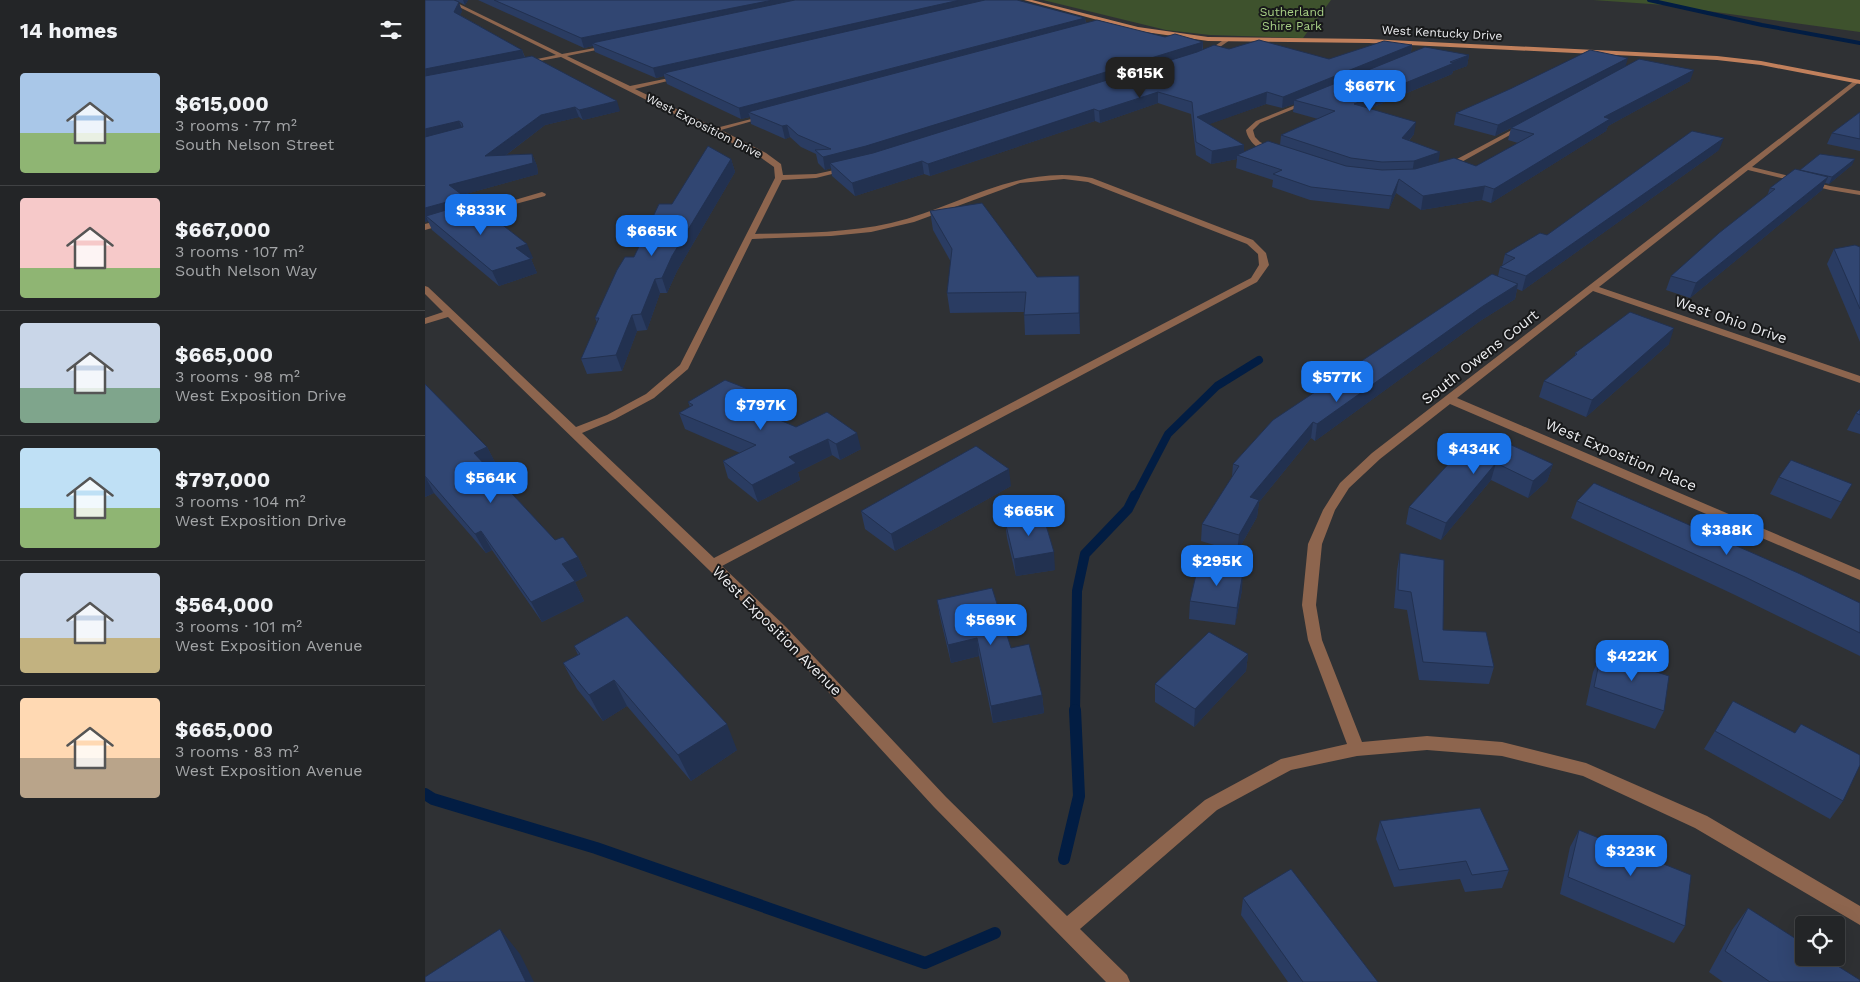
<!DOCTYPE html>
<html lang="en">
<head>
<meta charset="utf-8">
<style>
  :root { --surface:#232527; --page:#2f3133; --text:#f1f3f6; --muted:#a3a5a7; --line:#404244; --accent:#1a73e8 }
  body { margin:0; font-family:"Work Sans",sans-serif; background:var(--page); color:var(--text); height:100vh; display:flex; flex-direction:column; font-size:19px; white-space:nowrap }
  * { box-sizing:border-box; margin:0 }
  p { font-size:16px; color:var(--muted) }
  .icon { flex:none; width:28px; height:28px; fill:none; stroke:currentColor; stroke-width:2; stroke-linecap:round; stroke-linejoin:round }
  .map { position:relative; flex:1; overflow:hidden }
  .details { display:flex; flex-direction:column; background:var(--surface); width:425px }
  .details>* { flex:none }
  .fabs { position:absolute; left:1370px; top:916px; display:grid; gap:10px }
  .fabs a { display:grid; place-items:center; width:50px; height:50px; border-radius:5px; background:var(--surface); box-shadow:0 5px 20px #0002,0 0 0 1px var(--line); font-size:25px }
  .price { position:absolute; translate:-50% -42px; padding:0 11px; border-radius:10px; background:var(--accent); color:#fff; font-size:16px; line-height:32px; filter:drop-shadow(0 1px 2px #0008) }
  .price::after { content:''; position:absolute; left:50%; top:30px; width:15px; height:11px; margin-left:-8px; background:inherit; clip-path:polygon(0 0,100% 0,50% 100%) }
  .price.active { background:#222; color:#fff }
  ul { padding:0; list-style:none }
  li { display:flex; align-items:center; gap:15px; height:125px; padding:0 20px }
  li+li { border-top:1px solid var(--line) }
  li span { display:grid; place-items:center; flex:none; width:140px; height:100px; border-radius:5px; color:#555 }
  li>.icon { margin-inline-start:auto }
  span .icon { width:60px; height:60px; fill:#fffc; stroke-width:1 }
  li b { font-size:21px }
  h2 { display:flex; justify-content:space-between; align-items:center; height:60px; padding:0 20px; font-size:21px }
  main { display:flex; flex:1; min-height:0 }
  .map>svg:first-child { display:block }
</style>
</head>
<body>
<main>
<section class="details">
<h2>14 homes<svg class="icon" aria-label="filters" viewBox="0 0 24 24"><path d="M4 7h16M4 17h16"/><circle cx="9" cy="7" r="2"/><circle cx="15" cy="17" r="2"/></svg></h2>
<ul>
<li><span style="background:linear-gradient(#a9c7e8 60%,#8fb573 0)"><svg class="icon" aria-label="home" viewBox="0 0 24 24"><path d="M3 11l9-7 9 7M6 9v11h12V9"/></svg></span><div><b>$615,000</b><p>3 rooms · 77 m²</p><p>South Nelson Street</p></div></li>
<li><span style="background:linear-gradient(#f6c9c9 70%,#8fb573 0)"><svg class="icon" aria-label="home" viewBox="0 0 24 24"><path d="M3 11l9-7 9 7M6 9v11h12V9"/></svg></span><div><b>$667,000</b><p>3 rooms · 107 m²</p><p>South Nelson Way</p></div></li>
<li><span style="background:linear-gradient(#c9d6e8 65%,#7fa58c 0)"><svg class="icon" aria-label="home" viewBox="0 0 24 24"><path d="M3 11l9-7 9 7M6 9v11h12V9"/></svg></span><div><b>$665,000</b><p>3 rooms · 98 m²</p><p>West Exposition Drive</p></div></li>
<li><span style="background:linear-gradient(#bfe0f5 60%,#8fb573 0)"><svg class="icon" aria-label="home" viewBox="0 0 24 24"><path d="M3 11l9-7 9 7M6 9v11h12V9"/></svg></span><div><b>$797,000</b><p>3 rooms · 104 m²</p><p>West Exposition Drive</p></div></li>
<li><span style="background:linear-gradient(#c9d6e8 65%,#c2b280 0)"><svg class="icon" aria-label="home" viewBox="0 0 24 24"><path d="M3 11l9-7 9 7M6 9v11h12V9"/></svg></span><div><b>$564,000</b><p>3 rooms · 101 m²</p><p>West Exposition Avenue</p></div></li>
<li><span style="background:linear-gradient(#ffd9b3 60%,#b9a48a 0)"><svg class="icon" aria-label="home" viewBox="0 0 24 24"><path d="M3 11l9-7 9 7M6 9v11h12V9"/></svg></span><div><b>$665,000</b><p>3 rooms · 83 m²</p><p>West Exposition Avenue</p></div></li>
</ul>
</section>
<div class="map">
<svg width="1435" height="982" viewBox="0 0 1435 982">
  <rect width="100%" height="100%" fill="#2f3134"/>
  <!-- green -->
  <path fill="#3e522d" d="M618,0H906L878,38L785,35L741,30Z
    M1168,0H1435V32L1240,5Z"/>
  <g fill="none" stroke-linecap="round" stroke-linejoin="round">
    <!-- stream-far3 -->
    <path stroke="#021d43" stroke-width="4" d="M1224,0L1337,25L1435,43"/>
    <!-- stream-far2 -->
    <path stroke="#021d43" stroke-width="8" d="M710,497L743,434L792,386L834,360"/>
    <!-- stream-far1 -->
    <path stroke="#021d43" stroke-width="10" d="M650,712L652,591L660,554L703,509L710,495"/>
    <!-- stream -->
    <path stroke="#021d43" stroke-width="12" d="M0,794L8,799L171,848L500,963L570,933
      M639,859L654,796L650,710"/>
    <!-- street -->
    <path fill="#8d654e" fill-rule="evenodd" d="M20,0H26L137,54L186,45V47L142,56L205,86L259,75V77L210,89L291,128L342,115V117L296,130L341,153L356,164L358,175L391,174L423,167L427,169L391,178L357,180L330,234C375,233 422,233 466,223C534,207 594,163 667,178L828,240L841,253L844,265L832,282L297,566L361,627L521,797L642,916L780,800L856,759L922,744L883,640L877,605L883,544L898,510L915,483L947,453L1429,81H1433V83L1327,167L1405,186L1435,191V195L1405,190L1323,170L1174,287L1435,376V383L1168,291L1032,398L1435,570V580L1025,404L955,459L924,488L910,510L897,544L891,605L897,640L937,742L1002,736L1077,742L1161,763L1282,816L1435,906V925L1270,828L1158,776L1077,756L1002,750L932,756L866,770L792,810L655,929L702,975L705,982H681L509,807L351,635L23,317L0,324V318L18,312L0,294V286L3,287L151,427L182,415L221,394L255,365L350,178L349,167L335,157L136,57L98,64V62L131,55ZM639,179L663,182L822,244L833,254L834,265L826,278L289,558L157,433L190,419L229,398L263,369L327,239L406,236L446,232L489,222L595,183Z
      M800,39L805,40L782,56H778V54Z
      M883,100L888,101L835,123L828,130L830,137L835,142L852,150V154C838,154 823,143 821,130L831,121Z
      M1098,124L1103,125L1024,169L1017,167Z
      M117,192L121,194L120,196L43,217L39,215Z
      M22,218L26,221L25,223L0,230V224Z"/>
    <!-- secondary -->
    <path fill="#c1805c" fill-rule="evenodd" d="M599,0H607L713,27L783,37L944,39L1292,56L1336,61L1435,80V84L1336,65L1292,60L944,43L783,41L713,31Z"/>
  </g>
  <!-- wall -->
  <path fill="#2a3c62" fill-rule="evenodd" d="M0,0L37,11L35,15L97,50L100,57L195,111L158,120L154,117L120,125L81,155L107,154L112,166L113,174L37,195L40,197L43,204L108,258L106,259L112,273L74,286L7,230L3,221L0,222Z
    M30,0H43L40,5Z
    M53,0H592L660,18L661,23L740,37L778,42V50L804,49L904,59L987,45L986,53L1044,55L1042,66L1028,71L1027,74L944,109L989,134L984,141L1013,162L1051,166L1093,143L1083,140L1086,128L1070,136L1029,125L1031,113L1201,66L1265,81L1183,126L1181,131L1066,203L1057,200L996,210L971,193L964,209L885,200L847,187L848,180L811,168L812,159L786,164L771,155L766,114L733,103L675,123L670,121L505,176L499,174L430,196L407,176L406,168L400,170L393,163L391,154L376,147L365,137L360,139L326,124L325,117L316,119L242,84L239,76L231,78L170,52L168,46L159,48ZM841,104L857,108L869,104L868,112L893,119L856,135L855,145L819,152L784,124Z
    M1435,112V151L1402,144L1407,133Z
    M1294,150L1097,291L1092,289L1090,299L1055,321L890,441L886,438L834,502L832,517L812,552L776,541L777,524L807,477L808,464L1073,276L1075,267L1077,266L1080,254L1122,235Z
    M306,159L310,172L252,271L242,293H235L222,330L212,331L197,371L162,374L156,359L172,323L170,318L209,257L247,204Z
    M1427,165L1404,184L1400,183L1397,190L1265,298L1241,290L1246,276L1342,196L1345,188L1375,170Z
    M505,211L612,277L654,276L655,334L600,335L599,312L525,313L522,293L526,262L508,230Z
    M1435,247V342L1402,264L1409,249Z
    M1244,344L1161,417L1114,397L1119,381L1150,356V353Z
    M0,384L62,447L72,466L64,469L130,540L153,557L162,576L150,582L159,601L117,622L67,550L61,553L9,493L0,497Z
    M338,395L342,412L339,414L371,427L436,449L415,460L407,455L373,472L375,480L333,502L303,478L298,461L315,453L260,429L254,413L265,407L263,402Z
    M1435,409V434L1422,430L1431,413Z
    M1028,459L1128,464L1122,481L1103,498L1066,480L1016,540L981,524L984,507Z
    M1354,477L1417,501L1406,519L1345,494Z
    M586,486L470,551L440,529L436,511Z
    M1152,501L1435,603V656L1310,595L1146,518Z
    M580,521L630,570L591,576L582,538Z
    M975,553L1018,630L1069,667L1064,684L994,680L982,610L969,608L972,570Z
    M817,590L810,625L764,619L765,601Z
    M512,600L586,648L617,695L619,713L568,723L554,656L526,663L515,617Z
    M149,646L312,750L266,781L202,706L178,721L152,689L138,663L153,655Z
    M823,654L821,671L769,727L730,702V684Z
    M1176,654L1239,711L1230,729L1161,705L1168,672Z
    M1376,724L1418,801L1405,819L1279,749L1290,731L1370,733Z
    M955,821L1084,870L1077,888L1040,892L1035,879L969,887L951,839Z
    M1154,830L1260,926L1249,943L1135,894L1145,847Z
    M818,898L953,982H863L816,915Z
    M1323,908L1435,982H1298L1284,972L1307,930Z"/>
  <!-- shaded-wall -->
  <path fill="#223150" d="M38,0H43L40,5Z
    M348,0H391L167,43L168,46L159,48L156,38Z
    M535,0H566L239,73V76L231,78L228,68Z
    M34,2L37,11L32,21L29,12Z
    M660,18L661,27L323,112L325,117L316,119L314,108Z
    M778,42L777,52L443,158L405,163L406,168L400,170L398,157Z
    M987,45L985,56L869,100V104L857,108L858,97Z
    M97,50L100,59L0,80V69Z
    M1044,55L1042,66L1028,71L1027,74L927,116L929,104Z
    M1203,58L1200,68L1070,136L1073,125Z
    M1269,70L1265,81L1183,126L1181,131L1066,203L1069,189L1179,117Z
    M733,92V103L675,123L674,111Z
    M842,92L841,104L771,129L772,117Z
    M192,101L195,111L158,120L154,110Z
    M150,107L154,117L120,125L65,167L60,156L116,115Z
    M669,109L670,121L505,176L503,164Z
    M34,121L39,132L0,141V129Z
    M991,122L989,134L975,151L977,138Z
    M362,125L365,137L360,139L357,126Z
    M1299,138L1294,150L1097,291L1101,276Z
    M819,145V157L812,155V159L786,164L787,151Z
    M1015,152L1013,165L987,174L989,161Z
    M107,154L112,166L113,174L30,197L24,185Z
    M306,159L310,172L252,271L242,293L237,278L247,256Z
    M1430,159L1427,165L1404,184L1407,177Z
    M497,161L499,174L430,196L427,183Z
    M1403,177L1397,190L1265,298L1271,283Z
    M974,179L971,193L964,209L967,196Z
    M1060,186L1057,200L996,210L998,196Z
    M40,197L45,209L1,216L3,221L0,222V208Z
    M102,244L108,258L106,259L112,273L74,286L67,271L91,248Z
    M654,276L655,296V334L654,313Z
    M230,279L235,293L222,330L216,314Z
    M1093,284L1090,299L1055,321L890,441L892,424L1058,306Z
    M207,315L212,331L197,371L191,355Z
    M1249,328L1244,344L1161,417L1167,400Z
    M338,395L342,412L327,422L322,406Z
    M888,422L886,438L834,502L832,517L812,552L814,535L825,497Z
    M432,433L436,449L415,460L411,444Z
    M403,439L407,455L373,472L375,480L333,502L327,485L364,457Z
    M62,447L72,466L58,472L49,453Z
    M1071,463L1066,480L1016,540L1021,523Z
    M1128,464L1122,481L1103,498L1108,481Z
    M584,469L586,486L470,551L466,534Z
    M0,476L9,493L0,497Z
    M56,531L67,550L61,553L50,534Z
    M629,552L630,570L591,576L589,559Z
    M153,557L162,576L150,582L159,601L117,622L106,602L137,564Z
    M818,572L817,590L810,625L812,608Z
    M552,638L554,656L526,663L523,645Z
    M823,654L821,671L769,727L770,709Z
    M189,680L202,706L178,721L164,695Z
    M617,695L619,713L568,723L566,706Z
    M302,724L312,750L266,781L253,755Z
    M75,929L95,954L109,982H101Z"/>
  <!-- building -->
  <path fill="#314672" stroke="#223150" d="M0,0H29L34,2L29,12L97,50L0,69Z
    M69,0H348L156,38Z
    M370,0H535L228,68L167,43Z
    M560,0H592L660,18L314,108L239,73Z
    M672,20L740,37L750,34L778,42L441,146L398,157L390,150L406,149L373,135L362,125L357,126L323,112Z
    M834,40L904,59L959,41L987,45L858,97L842,92L772,117L819,145L787,151L771,142L767,102L733,92L674,111L669,109L503,164L497,161L427,183L405,163L448,153L772,52L789,45L804,49Z
    M1000,47L1044,55L1025,62L1029,63L929,104L991,122L977,138L1015,152L989,161L957,162L926,158L856,135L910,111L869,100Z
    M1165,50L1203,58L1073,125L1031,113L1085,89Z
    M107,56L192,101L154,110L150,107L116,115L60,156L107,154L108,163L24,185L40,197L0,208V137L38,127L37,123L34,121L0,129V76Z
    M1214,59L1269,70L1179,117L1185,119L1069,189L1060,186L998,196L974,179L967,196L886,187L848,174L857,170L812,155L843,141L921,166L957,170L990,169L1029,158L1051,166L1109,134L1086,128Z
    M1435,112V139L1407,133Z
    M1267,131L1299,138L1101,276L1075,267L1090,258L1080,254L1115,233L1122,235Z
    M283,146L306,159L247,256L237,278L230,279L216,314L207,315L191,355L156,359L174,318H170L192,270L200,257H209L234,204H247Z
    M1395,154L1430,159L1407,177L1375,170Z
    M1370,169L1403,177L1271,283L1246,276L1294,233L1350,189L1345,188Z
    M48,202L102,244L91,248L106,259L67,271L1,216Z
    M557,203L612,277L654,276V313L599,315L601,292L522,293L527,249L505,211Z
    M1430,245L1435,247V309L1409,249Z
    M1067,274L1093,284L1058,306L892,424L888,422L825,497L834,500L814,535L777,524L814,466L808,464L848,420Z
    M1205,312L1249,328L1167,400L1119,381L1152,354L1150,353Z
    M300,380L338,395L322,406L371,427L402,412L432,433L411,444L403,439L364,457L371,463L327,485L298,461L331,445L254,413L268,405L263,402Z
    M0,384L62,447L49,453L130,540L138,537L153,557L137,564L150,581L106,602L56,531L50,534L0,476Z
    M1435,409V415L1431,413Z
    M1060,433L1128,464L1108,481L1071,463L1021,523L984,507L1028,459Z
    M551,446L584,469L466,534L436,511Z
    M1366,460L1427,484L1416,502L1354,477Z
    M1169,483L1373,573L1435,603V633L1320,577L1152,501Z
    M618,515L629,552L589,559L580,521Z
    M975,553L1019,560L1018,630L1061,632L1069,667L998,662L986,592L973,590Z
    M773,566L818,572L812,608L765,601Z
    M567,588L586,648L604,644L617,695L566,706L552,638L523,645L512,600Z
    M202,616L302,724L253,755L189,680L164,695L138,663L155,654L149,646Z
    M784,632L823,654L770,709L730,684Z
    M1176,654L1244,676L1239,711L1169,687Z
    M1308,701L1370,733L1376,724L1435,755V765L1418,801L1290,731Z
    M1055,808L1084,870L1047,875L1041,861L974,870L955,821Z
    M1154,830L1266,875L1260,926L1143,877Z
    M866,869L953,982H878L818,898Z
    M1323,908L1379,944V958H1400L1435,980V982H1345L1300,951Z
    M75,929L101,982H0V977Z"/>
  <g text-anchor="middle" stroke-width="4" stroke-linejoin="round" paint-order="stroke">
    <!-- far-park labels -->
    <g font-size="12" fill="#a8d186" stroke="#18191a">
      <text x="867" y="16">Sutherland<tspan x="867" dy="14">Shire Park</tspan></text>
    </g>
    <!-- far-street labels -->
    <g font-size="12" fill="#edeef1" stroke="#18191a">
      <text transform="translate(1017 33) rotate(3)" y="4">West Kentucky Drive</text>
      <text transform="translate(279 126) rotate(27)" y="4">West Exposition Drive</text>
    </g>
    <!-- street labels -->
    <g font-size="15" fill="#edeef1" stroke="#18191a">
      <text transform="translate(1306 320) rotate(19)" y="5">West Ohio Drive</text>
      <text transform="translate(1055 357) rotate(-38)" y="5">South Owens Court</text>
      <text transform="translate(1196 455) rotate(23)" y="5">West Exposition Place</text>
      <text transform="translate(352 631) rotate(45)" y="5">West Exposition Avenue</text>
    </g>
  </g>
</svg>
<div class="fabs">
<a><svg class="icon" aria-label="locate" viewBox="0 0 24 24"><circle cx="12" cy="12" r="6"/><path d="M12 2v4M12 18v4M2 12h4M18 12h4"/></svg></a>
</div>
<b class="price active" style="left:715px;top:99px">$615K</b>
<b class="price" style="left:945px;top:112px">$667K</b>
<b class="price" style="left:56px;top:236px">$833K</b>
<b class="price" style="left:227px;top:257px">$665K</b>
<b class="price" style="left:912px;top:403px">$577K</b>
<b class="price" style="left:336px;top:431px">$797K</b>
<b class="price" style="left:1049px;top:475px">$434K</b>
<b class="price" style="left:66px;top:504px">$564K</b>
<b class="price" style="left:604px;top:537px">$665K</b>
<b class="price" style="left:1302px;top:556px">$388K</b>
<b class="price" style="left:792px;top:587px">$295K</b>
<b class="price" style="left:566px;top:646px">$569K</b>
<b class="price" style="left:1207px;top:682px">$422K</b>
<b class="price" style="left:1206px;top:877px">$323K</b>
</div>
</main>
</body>
</html>
